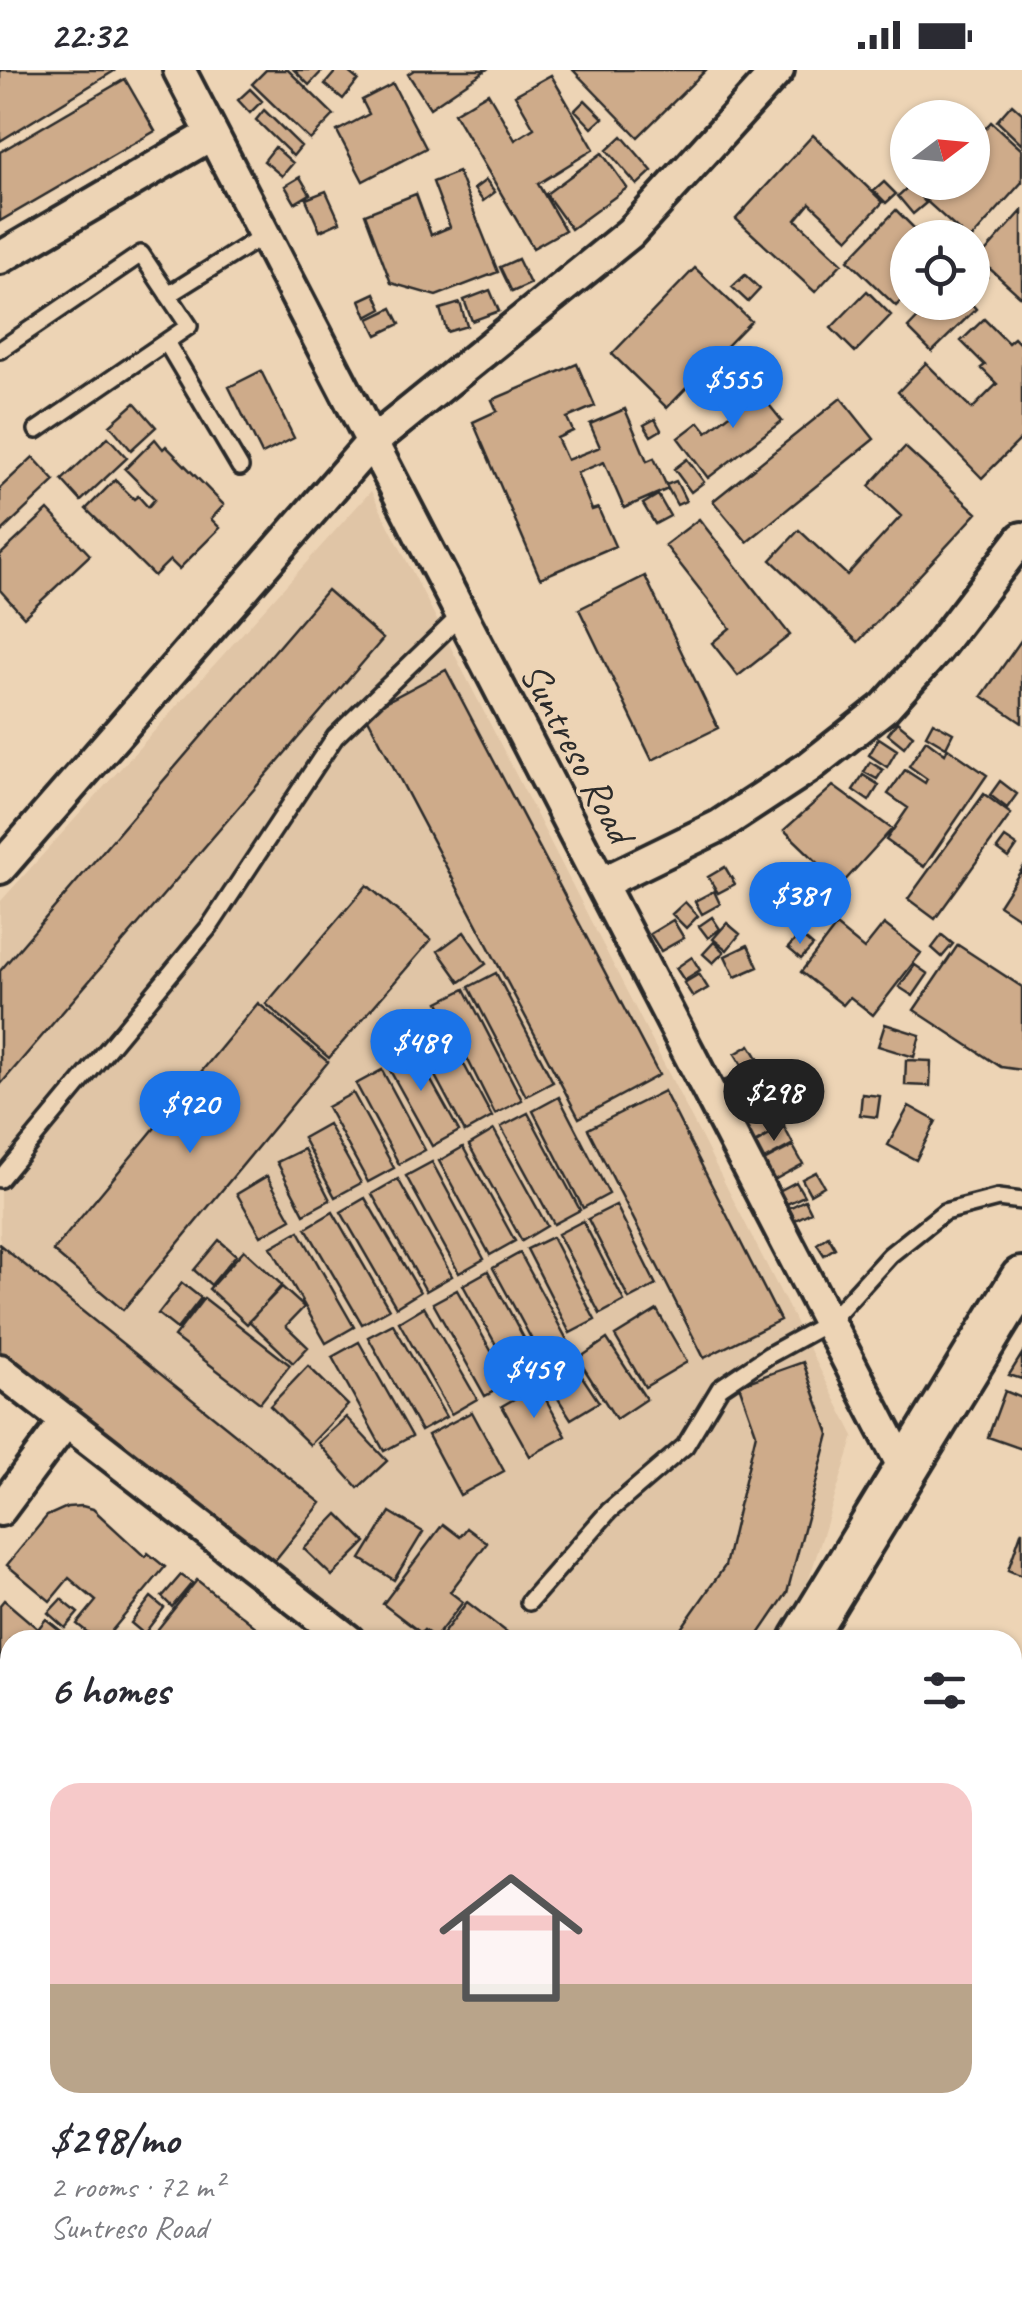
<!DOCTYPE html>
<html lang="en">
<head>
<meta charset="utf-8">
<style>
  :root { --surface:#fff; --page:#f2f2f3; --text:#2b2b33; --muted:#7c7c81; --accent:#1a73e8 }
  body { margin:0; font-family:Caveat,sans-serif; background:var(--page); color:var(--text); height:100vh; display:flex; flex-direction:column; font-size:38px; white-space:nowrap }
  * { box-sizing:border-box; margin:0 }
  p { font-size:32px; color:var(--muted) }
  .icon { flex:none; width:55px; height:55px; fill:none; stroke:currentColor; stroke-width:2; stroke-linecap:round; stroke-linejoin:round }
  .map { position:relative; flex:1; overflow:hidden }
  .sheet { position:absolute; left:0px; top:1560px; width:1022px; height:672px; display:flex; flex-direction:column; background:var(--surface); border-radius:30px 30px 0 0; box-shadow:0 2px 8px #0004 }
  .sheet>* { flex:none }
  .needle { width:65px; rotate:74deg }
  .tools { position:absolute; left:890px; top:30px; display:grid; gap:20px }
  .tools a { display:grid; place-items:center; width:100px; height:100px; border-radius:50%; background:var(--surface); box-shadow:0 2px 8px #0004; font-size:50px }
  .price { position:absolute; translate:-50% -85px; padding:0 22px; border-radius:35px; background:var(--accent); color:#fff; font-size:32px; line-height:65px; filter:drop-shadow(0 2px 5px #0008) }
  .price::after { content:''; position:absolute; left:50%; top:60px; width:30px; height:22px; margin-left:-15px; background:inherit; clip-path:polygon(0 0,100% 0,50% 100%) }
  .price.active { background:#222; color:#fff }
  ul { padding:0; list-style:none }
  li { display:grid; align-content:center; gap:20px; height:530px; padding:0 50px }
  li span { display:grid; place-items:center; height:310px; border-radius:30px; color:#555 }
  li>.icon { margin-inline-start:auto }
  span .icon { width:180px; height:180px; fill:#fffc; stroke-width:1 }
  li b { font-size:42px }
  h2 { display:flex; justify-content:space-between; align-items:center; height:120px; padding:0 50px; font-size:42px }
  .status { display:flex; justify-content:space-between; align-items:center; height:70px; padding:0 50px; background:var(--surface); direction:ltr }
  .status svg { height:28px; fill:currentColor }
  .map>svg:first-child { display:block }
</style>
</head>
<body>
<div class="status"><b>22:32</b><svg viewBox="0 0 49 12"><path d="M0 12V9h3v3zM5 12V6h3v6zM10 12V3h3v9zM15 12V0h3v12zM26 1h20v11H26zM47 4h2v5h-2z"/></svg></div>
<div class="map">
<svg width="1022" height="2232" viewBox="0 0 1022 2232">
  <rect width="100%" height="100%" fill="#edd4b5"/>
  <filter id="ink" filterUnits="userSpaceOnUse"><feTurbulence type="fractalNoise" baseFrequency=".01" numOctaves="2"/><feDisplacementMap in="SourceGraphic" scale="20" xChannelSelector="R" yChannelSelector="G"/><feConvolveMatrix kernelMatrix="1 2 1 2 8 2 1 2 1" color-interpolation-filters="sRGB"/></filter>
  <g filter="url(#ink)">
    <!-- built -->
    <path fill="#e0c5a6" d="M371,421L854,1366L805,1522L774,1570H368L0,1285V832Z"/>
    <!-- building -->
    <path fill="#ceab8a" stroke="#2b2b2b" stroke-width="2.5" d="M0,0H113L114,1L0,71Z
      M266,0H288L334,45L310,70L252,14Z
      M294,0H323L309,15Z
      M337,0H346L358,10L343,29L325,14Z
      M414,0H486L430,38L408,4Z
      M573,0H706L638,67Z
      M551,5L594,79L538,114L565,160L533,178L454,43L488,23L515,70L534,58L515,25Z
      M125,9L155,61L0,151V82Z
      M393,14L426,78L363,111L337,61L369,44L362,30Z
      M250,19L262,31L250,43L238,30Z
      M585,30L603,48L592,58L575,40Z
      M1012,34L1022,43V75L997,51Z
      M264,40L301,76L293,86L256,50Z
      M991,52L1022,80V112L972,168H967L924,129L939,112L950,118L954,112H972V92L978,86L972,82V73Z
      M813,65L883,132L848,169L810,133L796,150L842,193L815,222L736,149Z
      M622,66L652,101L637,115L607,80Z
      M275,77L293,93L282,106L264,91Z
      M602,83L627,118L571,159L546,124Z
      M458,102L498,202L436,226L391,213L365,144L416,124L431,165L450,157L433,112Z
      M300,107L310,124L295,133L285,116Z
      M486,110L495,122L483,131L474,119Z
      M884,112L896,124L886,133L874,121Z
      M910,115L926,133L913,144L898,126Z
      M326,121L340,152L320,161L306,129Z
      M896,140L924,168H908V224L896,236L848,190Z
      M1022,141V228L979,189Z
      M518,189L530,214L512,222L500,197Z
      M972,192L987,207L972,222Z
      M695,198L751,251L667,338L612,284Z
      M745,205L760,219L748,232L732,217Z
      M490,220L499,241L472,251L464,230Z
      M867,221L891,245L855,282L831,258Z
      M375,223L382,239L367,247L360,230Z
      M933,232H970L976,239L932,282L908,258Z
      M460,233L467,256L447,262L440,239Z
      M392,238L400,254L377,265L369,249Z
      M984,249L1008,273L1014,268L1022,276V368L982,408L898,322L926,293L972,339L997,314L981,298L985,295L961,271Z
      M577,294L595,336L567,348L573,361L557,368L567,390L600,377L590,354L625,339L647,391L654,388L668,419L624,438L604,392L577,403L592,440L598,438L615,476L540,508L473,352L497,341L492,330Z
      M261,301L294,368L262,384L229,317Z
      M762,307L775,324L766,331L782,351L708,408L678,368L699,352L707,362L748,330L743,323Z
      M841,328L874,369L747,472L713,431Z
      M135,333L156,357L131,380L110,355Z
      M655,349L661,360L651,366L644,355Z
      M108,367L127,388L81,431L62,410Z
      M155,369L163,379L166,376L224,435L211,449L220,458L179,499L170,490L154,506L86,439L115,410L134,429L138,426L148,437L155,429L125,399Z
      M905,377L977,443L858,572L771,490L799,460L847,505L901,446L869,416Z
      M33,387L55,411L0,463V418Z
      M687,389L704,412L691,422L674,399Z
      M676,411L686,431L677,435L666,415Z
      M658,425L670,446L655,454L643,434Z
      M48,440L90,485L24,547L0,520V485Z
      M699,449L790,565L738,606L712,573L730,558L665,475Z
      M645,506L718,658L652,690L579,539Z
      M327,520L383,569L0,1015V901Z
      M1022,569V653L982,626Z
      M446,600L659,1005L579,1048L365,643Z
      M897,652L913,665L904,677L888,664Z
      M933,652L953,663L946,677L926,665Z
      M879,668L897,680L887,697L869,685Z
      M926,670L945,684L948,678L987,705L924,797L886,770L908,738L888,724L905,700L925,713L927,709L909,696Z
      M870,692L883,700L877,709L864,702Z
      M863,705L879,715L869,731L853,720Z
      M1000,711L1017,724L1007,738L990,725Z
      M833,716L892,759L841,815L784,760Z
      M984,724L1011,744L935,849L908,829Z
      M1005,768L1017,776L1009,788L997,779Z
      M725,797L735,814L718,823L708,807Z
      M1022,799V850L999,835Z
      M367,815L431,870L329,988L266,934Z
      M714,821L720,834L702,844L695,831Z
      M685,832L698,846L686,858L672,844Z
      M712,847L720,859L708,868L699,856Z
      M673,850L684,868L661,881L650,864Z
      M727,853L740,864L727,880L713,869Z
      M884,854L921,883L873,945L850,927L843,935L801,902L836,856L864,879Z
      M464,862L486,894L460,912L438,881Z
      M800,865L813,876L801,889L788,878Z
      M942,865L953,874L942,887L932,878Z
      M714,872L724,882L713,893L703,884Z
      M748,875L758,897L735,907L725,886Z
      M958,875L1022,917V1000L1001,997L914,940Z
      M692,887L700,900L684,910L676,898Z
      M915,895L928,904L913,926L899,917Z
      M496,903L553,1012L526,1026L469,917Z
      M699,904L708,918L693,927L684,913Z
      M465,919L522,1030L495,1044L439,932Z
      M258,933L328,992L123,1240L53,1181Z
      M437,944L492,1047L465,1062L410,959Z
      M885,954L920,965L914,987L878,976Z
      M409,971L459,1061L432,1076L382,986Z
      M750,975L758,988L743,997L735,984Z
      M906,990L931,991L930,1016L905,1015Z
      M751,997L763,1022L735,1037L722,1012Z
      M382,1000L425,1080L399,1094L356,1014Z
      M664,1021L780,1250L704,1288L588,1059Z
      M353,1023L394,1098L368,1112L327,1037Z
      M764,1024L773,1039L744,1055L736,1039Z
      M862,1024L880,1026L877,1047L860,1045Z
      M559,1027L609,1124L583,1138L533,1041Z
      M909,1036L936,1051L916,1090L888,1075Z
      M774,1039L784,1056L754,1073L745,1056Z
      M528,1043L580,1140L554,1154L501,1057Z
      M328,1054L361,1113L335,1127L303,1068Z
      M784,1057L793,1074L764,1090L754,1074Z
      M494,1060L547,1156L522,1171L469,1075Z
      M793,1076L803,1094L774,1110L764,1091Z
      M463,1077L515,1171L490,1185L439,1091Z
      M304,1079L330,1130L304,1144L277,1092Z
      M432,1092L484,1189L459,1203L406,1106Z
      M816,1102L824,1116L810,1124L802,1109Z
      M267,1106L291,1149L261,1166L237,1124Z
      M398,1109L452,1206L426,1221L372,1124Z
      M796,1112L804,1126L787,1134L779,1121Z
      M365,1128L420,1222L396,1237L341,1142Z
      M805,1130L811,1142L795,1150L789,1138Z
      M616,1135L656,1215L629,1229L588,1149Z
      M333,1142L389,1239L362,1254L306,1158Z
      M583,1151L624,1231L600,1244L558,1164Z
      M299,1161L354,1257L326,1273L271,1177Z
      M828,1166L835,1178L824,1185L817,1174Z
      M552,1167L595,1250L570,1263L527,1179Z
      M219,1170L236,1185L211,1215L194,1200Z
      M0,1175L321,1433L268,1499L0,1284Z
      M244,1180L282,1215L247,1254L209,1219Z
      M520,1183L572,1279L545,1294L493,1198Z
      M488,1201L540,1298L516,1311L463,1215Z
      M182,1213L201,1228L177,1259L158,1244Z
      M282,1217L304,1237L286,1256L308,1277L293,1293L249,1251Z
      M457,1220L509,1313L485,1326L433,1233Z
      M204,1228L290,1295L260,1333L174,1267Z
      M424,1237L477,1329L451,1344L399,1252Z
      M657,1240L687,1292L645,1317L615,1266Z
      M393,1254L446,1347L421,1361L368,1267Z
      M607,1269L646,1329L616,1349L578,1289Z
      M359,1272L412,1366L384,1381L332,1287Z
      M1022,1284V1309L1009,1305Z
      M803,1292L829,1364L787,1523L755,1570H673L725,1496L756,1363L739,1315Z
      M308,1296L348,1335L310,1375L270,1336Z
      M579,1302L599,1332L571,1349L552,1319Z
      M538,1315L566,1366L530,1386L502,1336Z
      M1005,1321L1022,1328V1379L988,1367Z
      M472,1342L504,1401L460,1425L428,1365Z
      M346,1347L387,1391L358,1418L318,1373Z
      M82,1436L93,1439L145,1487L148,1483L165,1497L104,1570H97L77,1554L96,1531L69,1508L50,1531L7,1495L47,1446L67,1437Z
      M390,1442L423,1462L394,1510L361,1489Z
      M338,1444L366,1472L332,1506L304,1479Z
      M443,1454L460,1467L467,1458L487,1473L450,1522L463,1532L435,1568L424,1560L421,1563L383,1534Z
      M1022,1460V1506L1008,1500Z
      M181,1505L192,1513L172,1537L162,1527Z
      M197,1510L272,1570H191L187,1566L184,1570L150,1569Z
      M151,1527L164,1538L144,1564L131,1553Z
      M61,1529L78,1543L65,1558L48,1543Z
      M4,1530L38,1559L46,1549L66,1565L62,1570H10V1593L0,1605V1535Z
      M467,1532L516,1570H438Z
      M0,1609L10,1617V1669L0,1660Z
      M2,1678L10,1685V1701L0,1693Z
      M0,1698L10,1706V1722L0,1735Z
      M10,1735V1758L4,1765L0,1762V1746Z
      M10,1769V1802L5,1808L0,1804V1781Z
      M3,1863L10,1868V1943L0,1946V1866Z
      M1012,1949L1022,1958V2035L1012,2026Z
      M10,2089V2157L0,2168V2092Z
      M1012,2139L1022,2146V2231L966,2232L954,2222H1012Z
      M10,2162V2193L0,2184V2174Z
      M0,2220L16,2232H0Z
      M19,2222H32L44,2232H21L15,2228Z
      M93,2222H141L152,2232H85Z
      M151,2222H220L232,2232H163Z
      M367,2222H411L403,2232H360Z
      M437,2222H460L453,2232Z
      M464,2222H485L477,2232H465L460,2228Z
      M533,2222H596L599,2225L601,2222H659L651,2232H545Z
      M741,2222H809L807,2225L817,2232H753Z
      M852,2222H872L865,2232Z
      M902,2222H920L928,2229L926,2232H903L898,2228Z"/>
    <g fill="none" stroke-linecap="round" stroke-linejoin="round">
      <defs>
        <path id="service" d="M168,225L264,165
          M166,272L240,397
          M0,280L141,184L189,256L37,360
          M0,1109L210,856L335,667L461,545
          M529,1532L609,1441L685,1376L720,1318L769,1285L829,1252L890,1185L944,1142L998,1128L1022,1131"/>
        <path id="minor" d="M179,0L906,1402
          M0,188L212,64
          M0,798L370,374L630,163L778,0
          M602,813L719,756L809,697L885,637L937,579L1022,468
          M0,1300L348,1570
          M0,1440L66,1351
          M0,2006L10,2013
          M0,2044L10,2031
          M1012,2101L1022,2108
          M266,2222L277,2232
          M694,2232L701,2222"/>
        <path id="secondary" d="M802,1570L1022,1209
          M320,2232L327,2222"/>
      </defs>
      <!-- service casing -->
      <use href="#service" stroke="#2b2b2b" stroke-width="22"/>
      <!-- minor casing -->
      <use href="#minor" stroke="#2b2b2b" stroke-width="38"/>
      <!-- secondary casing -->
      <use href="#secondary" stroke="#2b2b2b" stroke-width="50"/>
      <!-- service -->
      <use href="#service" stroke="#edd4b5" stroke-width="15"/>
      <!-- minor -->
      <use href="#minor" stroke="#edd4b5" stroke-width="30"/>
      <!-- secondary -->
      <use href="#secondary" stroke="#edd4b5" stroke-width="42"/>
    </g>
  </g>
  <g text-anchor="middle" stroke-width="8" stroke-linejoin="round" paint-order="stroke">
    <!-- street labels -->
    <g font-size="40" fill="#2b2b2b" stroke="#edd4b5">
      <text transform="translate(578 682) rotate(62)" y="14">Suntreso Road</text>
    </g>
  </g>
</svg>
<div class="tools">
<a><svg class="needle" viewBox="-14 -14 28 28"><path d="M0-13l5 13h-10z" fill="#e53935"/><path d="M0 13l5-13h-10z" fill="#7c7c81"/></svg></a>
<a><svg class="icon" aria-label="locate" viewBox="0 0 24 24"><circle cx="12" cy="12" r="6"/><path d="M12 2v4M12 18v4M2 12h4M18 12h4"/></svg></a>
</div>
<b class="price" style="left:733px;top:361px">$555</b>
<b class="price" style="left:800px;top:877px">$381</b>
<b class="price" style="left:421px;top:1024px">$489</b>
<b class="price active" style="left:774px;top:1074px">$298</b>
<b class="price" style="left:190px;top:1086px">$920</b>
<b class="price" style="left:534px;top:1351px">$459</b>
<section class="sheet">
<h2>6 homes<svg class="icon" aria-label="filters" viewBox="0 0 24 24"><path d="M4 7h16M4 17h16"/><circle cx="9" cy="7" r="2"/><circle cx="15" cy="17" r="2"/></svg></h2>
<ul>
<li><span style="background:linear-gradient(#f6c9c9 65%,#b9a48a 0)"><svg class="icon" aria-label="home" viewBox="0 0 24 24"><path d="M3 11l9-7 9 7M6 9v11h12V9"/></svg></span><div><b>$298/mo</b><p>2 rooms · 72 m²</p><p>Suntreso Road</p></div></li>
</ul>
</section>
</div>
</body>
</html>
